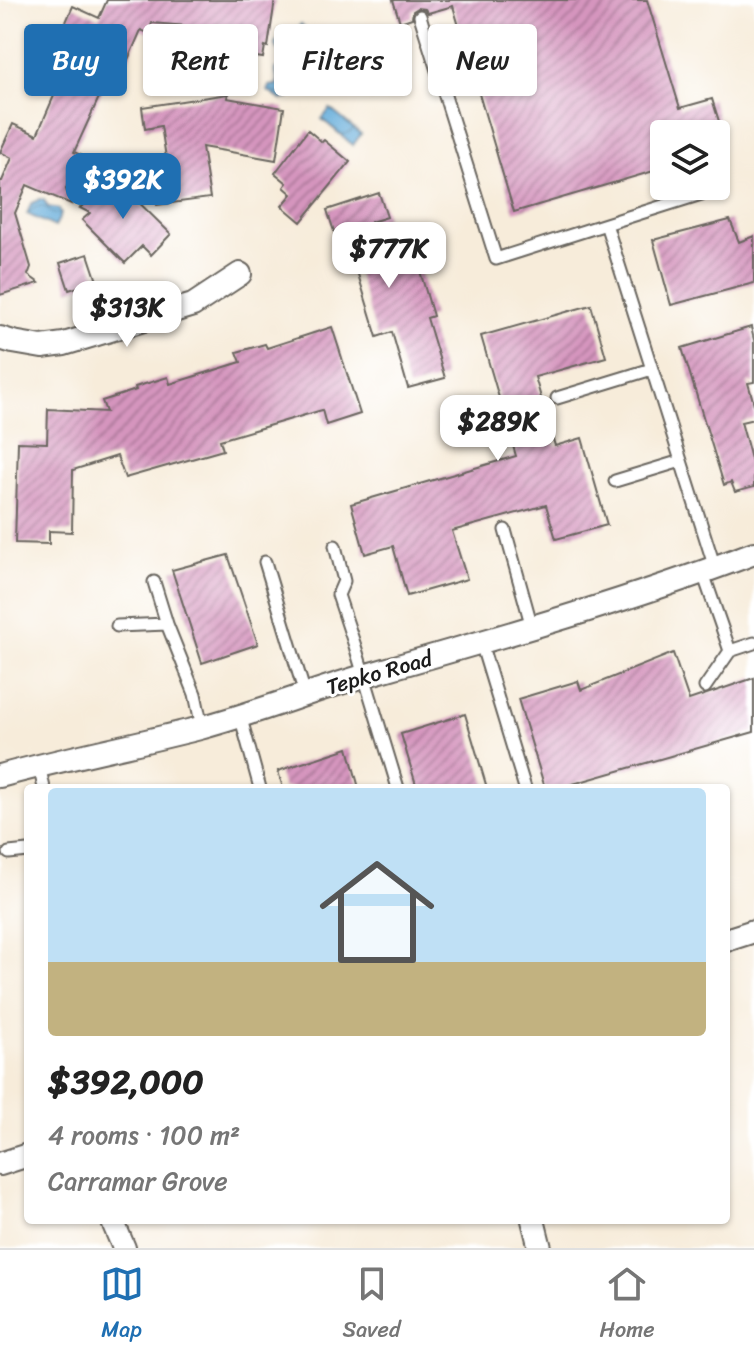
<!DOCTYPE html>
<html lang="en">
<head>
<meta charset="utf-8">
<style>
  :root { --surface:#fff; --page:#f2f2f2; --text:#222; --muted:#767676; --line:#e0e0e0; --accent:#1f6fb2 }
  body { margin:0; font-family:Sriracha,sans-serif; background:var(--page); color:var(--text); height:100vh; display:flex; flex-direction:column; font-size:30px; white-space:nowrap }
  * { box-sizing:border-box; margin:0 }
  p { font-size:26px; color:var(--muted) }
  .icon { flex:none; width:44px; height:44px; fill:none; stroke:currentColor; stroke-width:2; stroke-linecap:round; stroke-linejoin:round }
  .map { position:relative; flex:1; overflow:hidden }
  .details { position:absolute; left:24px; top:784px; width:706px; height:440px; display:flex; flex-direction:column; background:var(--surface); border-radius:8px; box-shadow:0 2px 6px #0004 }
  .details>* { flex:none }
  .hud { position:absolute; left:24px; top:24px; width:706px; height:72px; display:flex; gap:16px }
  .fabs { position:absolute; left:650px; top:120px; display:grid; gap:16px }
  .fabs a { display:grid; place-items:center; width:80px; height:80px; border-radius:8px; background:var(--surface); box-shadow:0 2px 6px #0004; font-size:40px }
  .price { position:absolute; translate:-50% -68px; padding:0 18px; border-radius:16px; background:#fff; color:#222; font-size:26px; line-height:52px; filter:drop-shadow(0 2px 4px #0008) }
  .price::after { content:''; position:absolute; left:50%; top:48px; width:24px; height:18px; margin-left:-12px; background:inherit; clip-path:polygon(0 0,100% 0,50% 100%) }
  .price.selected { background:var(--accent); color:#fff }
  ul { padding:0; list-style:none }
  li { display:grid; align-content:center; gap:16px; height:424px; padding:0 24px }
  li+li { border-top:2px solid var(--line) }
  li span { display:grid; place-items:center; height:248px; border-radius:8px; color:#555 }
  li>.icon { margin-inline-start:auto }
  span .icon { width:144px; height:144px; fill:#fffc; stroke-width:1 }
  li b { font-size:34px }
  .chip { padding:0 28px; border-radius:8px; background:var(--surface); box-shadow:0 2px 6px #0004; font-size:28px; line-height:72px }
  .chip.selected { background:var(--accent); color:#fff }
  .dock { display:flex; justify-content:space-around; align-items:center; height:112px; border-top:2px solid var(--line); background:var(--surface); font-size:22px; color:var(--muted) }
  .dock a { display:grid; justify-items:center; gap:4px }
  .dock .selected { color:var(--accent) }
  .map>svg:first-child { display:block }
</style>
</head>
<body>
<div class="map">
<svg width="754" height="1248" viewBox="0 0 754 1248">
  <defs>
    <pattern id="water-waves" width="16" height="10" patternUnits="userSpaceOnUse" patternTransform="scale(2)"><rect width="16" height="10" fill="#61aad9"/><path d="M0 5q4-4 8 0t8 0" fill="none" stroke="#4f8aaf"/></pattern>
    <pattern id="building-hatch" width="6" height="6" patternUnits="userSpaceOnUse" patternTransform="scale(2)"><rect width="6" height="6" fill="#d595be"/><path d="M-1 1l2-2M0 6l6-6M5 7l2-2" fill="none" stroke="#ac799a"/></pattern>
  </defs>
  <rect width="100%" height="100%" fill="#fff"/>
  <filter id="ink" filterUnits="userSpaceOnUse"><feTurbulence type="fractalNoise" baseFrequency=".0125" numOctaves="2"/><feDisplacementMap in="SourceGraphic" scale="16" xChannelSelector="R" yChannelSelector="G"/><feConvolveMatrix kernelMatrix="1 2 1 2 8 2 1 2 1" color-interpolation-filters="sRGB"/></filter>
  <filter id="wash" filterUnits="userSpaceOnUse"><feTurbulence type="fractalNoise" baseFrequency=".006" numOctaves="4" result="noise"/><feDisplacementMap in="SourceGraphic" scale="32" xChannelSelector="R" yChannelSelector="G"/><feGaussianBlur stdDeviation="1.8" result="paint"/><feColorMatrix in="noise" values="0 0 0 0 0 0 0 0 0 0 0 0 0 0 0 0 0 1.4 0 .05"/><feComposite in="paint" operator="in"/></filter>
  <g filter="url(#wash)">
    <rect width="100%" height="100%" fill="#f7ecda"/>
    <!-- water -->
    <path fill="url(#water-waves)" stroke="#3e637a" stroke-width="2" d="M301,24L313,36L311,47C300,55 291,58 278,50L275,43L283,36L294,33Z
      M297,63L299,66L289,98L281,100L268,91L269,86L276,85L278,82L275,69Z
      M330,109L361,134L353,145L322,119Z
      M40,199L44,200L48,207L59,209L61,214L55,227L27,214L31,204Z
      M396,220L399,221L410,252V255L400,258L396,256L384,226L385,223Z"/>
    <g id="blocks">
      <!-- building -->
      <path fill="url(#building-hatch)" d="M107,0H275L268,47L265,46L263,58L231,53L230,69L182,64L186,26L152,23L148,33L141,30L127,62L117,58L74,152L81,155L66,189L71,204L27,185L15,213L31,267L28,275L39,283L0,295V181H2L12,158L0,152L13,124L37,135L67,66L50,58L73,6L99,18Z
        M393,0H647L680,108L712,99L723,134H664V168L514,212L453,6L428,13L425,9L418,8L413,11L412,18L400,22Z
        M228,94L227,98L284,108L276,160L202,147L210,198L157,205L151,173L168,170L161,126L145,129L142,107Z
        M308,130L322,142L324,140L350,162L301,222L282,206L292,194L284,187L287,183L275,173Z
        M112,176L171,234L151,255L142,246L125,263L82,220L90,213L80,208Z
        M379,193L387,217L371,222L388,273L418,264L433,316L427,318L445,378L408,388L392,332L377,337L357,271L348,274L327,210Z
        M730,220L739,242L754,236V283L671,305L653,240Z
        M88,254L97,281L69,290L60,263Z
        M591,305L606,357L535,377L555,446L582,438L607,525L556,539L546,505L452,531L467,579L407,596L393,546L365,554L351,504L516,456L481,336Z
        M332,327L360,414L326,425L322,410L220,440L223,450L125,478L117,456L73,470L72,532L49,531V544L15,543L18,442L47,443L48,409L106,412L102,401L136,390L135,387L168,377L170,384L241,362L237,352L265,344L267,348Z
        M751,327L754,340V382L748,383L754,404V419L741,422L754,470V487L735,492L731,482L724,485L682,348Z
        M228,555L258,644L202,663L172,570Z
        M673,653L689,700L754,678V732L559,788H545L518,699L578,681L581,690Z
        M465,714L487,788H417L401,734Z
        M348,748L359,788H283L278,771Z"/>
    </g>
  </g>
  <g filter="url(#ink)">
    <use href="#blocks" fill-opacity="0" stroke="#69655e" stroke-width="2"/>
    <g fill="none" stroke-linecap="round" stroke-linejoin="round">
      <defs>
        <path id="service" d="M420,16L496,259L606,224L715,568
          M606,224L717,189
          M557,398L652,369
          M615,481L681,461
          M505,530L532,627
          M335,546L344,581L338,595L355,646L398,788
          M265,562L305,694
          M703,573L730,651L754,643
          M154,582L167,624
          M117,626L167,624L195,694L202,727
          M481,643L525,788
          M705,687L730,651
          M240,715L260,788
          M39,765L44,788
          M9,853L28,851"/>
        <path id="minor" d="M0,338L13,342L42,347L64,344L193,305L240,274
          M0,776C66,758 133,745 200,728C256,713 311,691 367,675C497,638 628,601 754,553
          M726,940L754,931
          M0,1164L28,1155
          M112,1220L124,1248
          M533,1220L540,1248"/>
      </defs>
      <!-- service casing -->
      <use href="#service" stroke="#69655e" stroke-width="15"/>
      <!-- minor casing -->
      <use href="#minor" stroke="#69655e" stroke-width="26"/>
      <!-- service -->
      <use href="#service" stroke="#fff" stroke-width="11"/>
      <!-- minor -->
      <use href="#minor" stroke="#fff" stroke-width="22"/>
    </g>
  </g>
  <g text-anchor="middle" stroke-width="6" stroke-linejoin="round" paint-order="stroke">
    <!-- street labels -->
    <g font-size="22" fill="#1c1c1c" stroke="#fff">
      <text transform="translate(379 672) rotate(-16)" y="8">Tepko Road</text>
    </g>
  </g>
</svg>
<div class="fabs">
<a><svg class="icon" aria-label="layers" viewBox="0 0 24 24"><path d="M12 4l9 5-9 5-9-5zM3 14l9 5 9-5"/></svg></a>
</div>
<b class="price selected" style="left:123px;top:221px">$392K</b>
<b class="price" style="left:389px;top:290px">$777K</b>
<b class="price" style="left:127px;top:349px">$313K</b>
<b class="price" style="left:498px;top:463px">$289K</b>
<div class="hud">
<a class="chip selected">Buy</a>
<a class="chip">Rent</a>
<a class="chip">Filters</a>
<a class="chip">New</a>
</div>
<section class="details">
<ul>
<li><span style="background:linear-gradient(#bfe0f5 70%,#c2b280 0)"><svg class="icon" aria-label="home" viewBox="0 0 24 24"><path d="M3 11l9-7 9 7M6 9v11h12V9"/></svg></span><div><b>$392,000</b><p>4 rooms · 100 m²</p><p>Carramar Grove</p></div></li>
</ul>
</section>
</div>
<nav class="dock">
<a class="selected"><svg class="icon" aria-label="map" viewBox="0 0 24 24"><path d="M3 6l6-2 6 2 6-2v14l-6 2-6-2-6 2zM9 4v14M15 6v14"/></svg>Map</a>
<a><svg class="icon" aria-label="saved" viewBox="0 0 24 24"><path d="M7 4h10v16l-5-4-5 4z"/></svg>Saved</a>
<a><svg class="icon" aria-label="home" viewBox="0 0 24 24"><path d="M3 11l9-7 9 7M6 9v11h12V9"/></svg>Home</a>
</nav>
</body>
</html>
